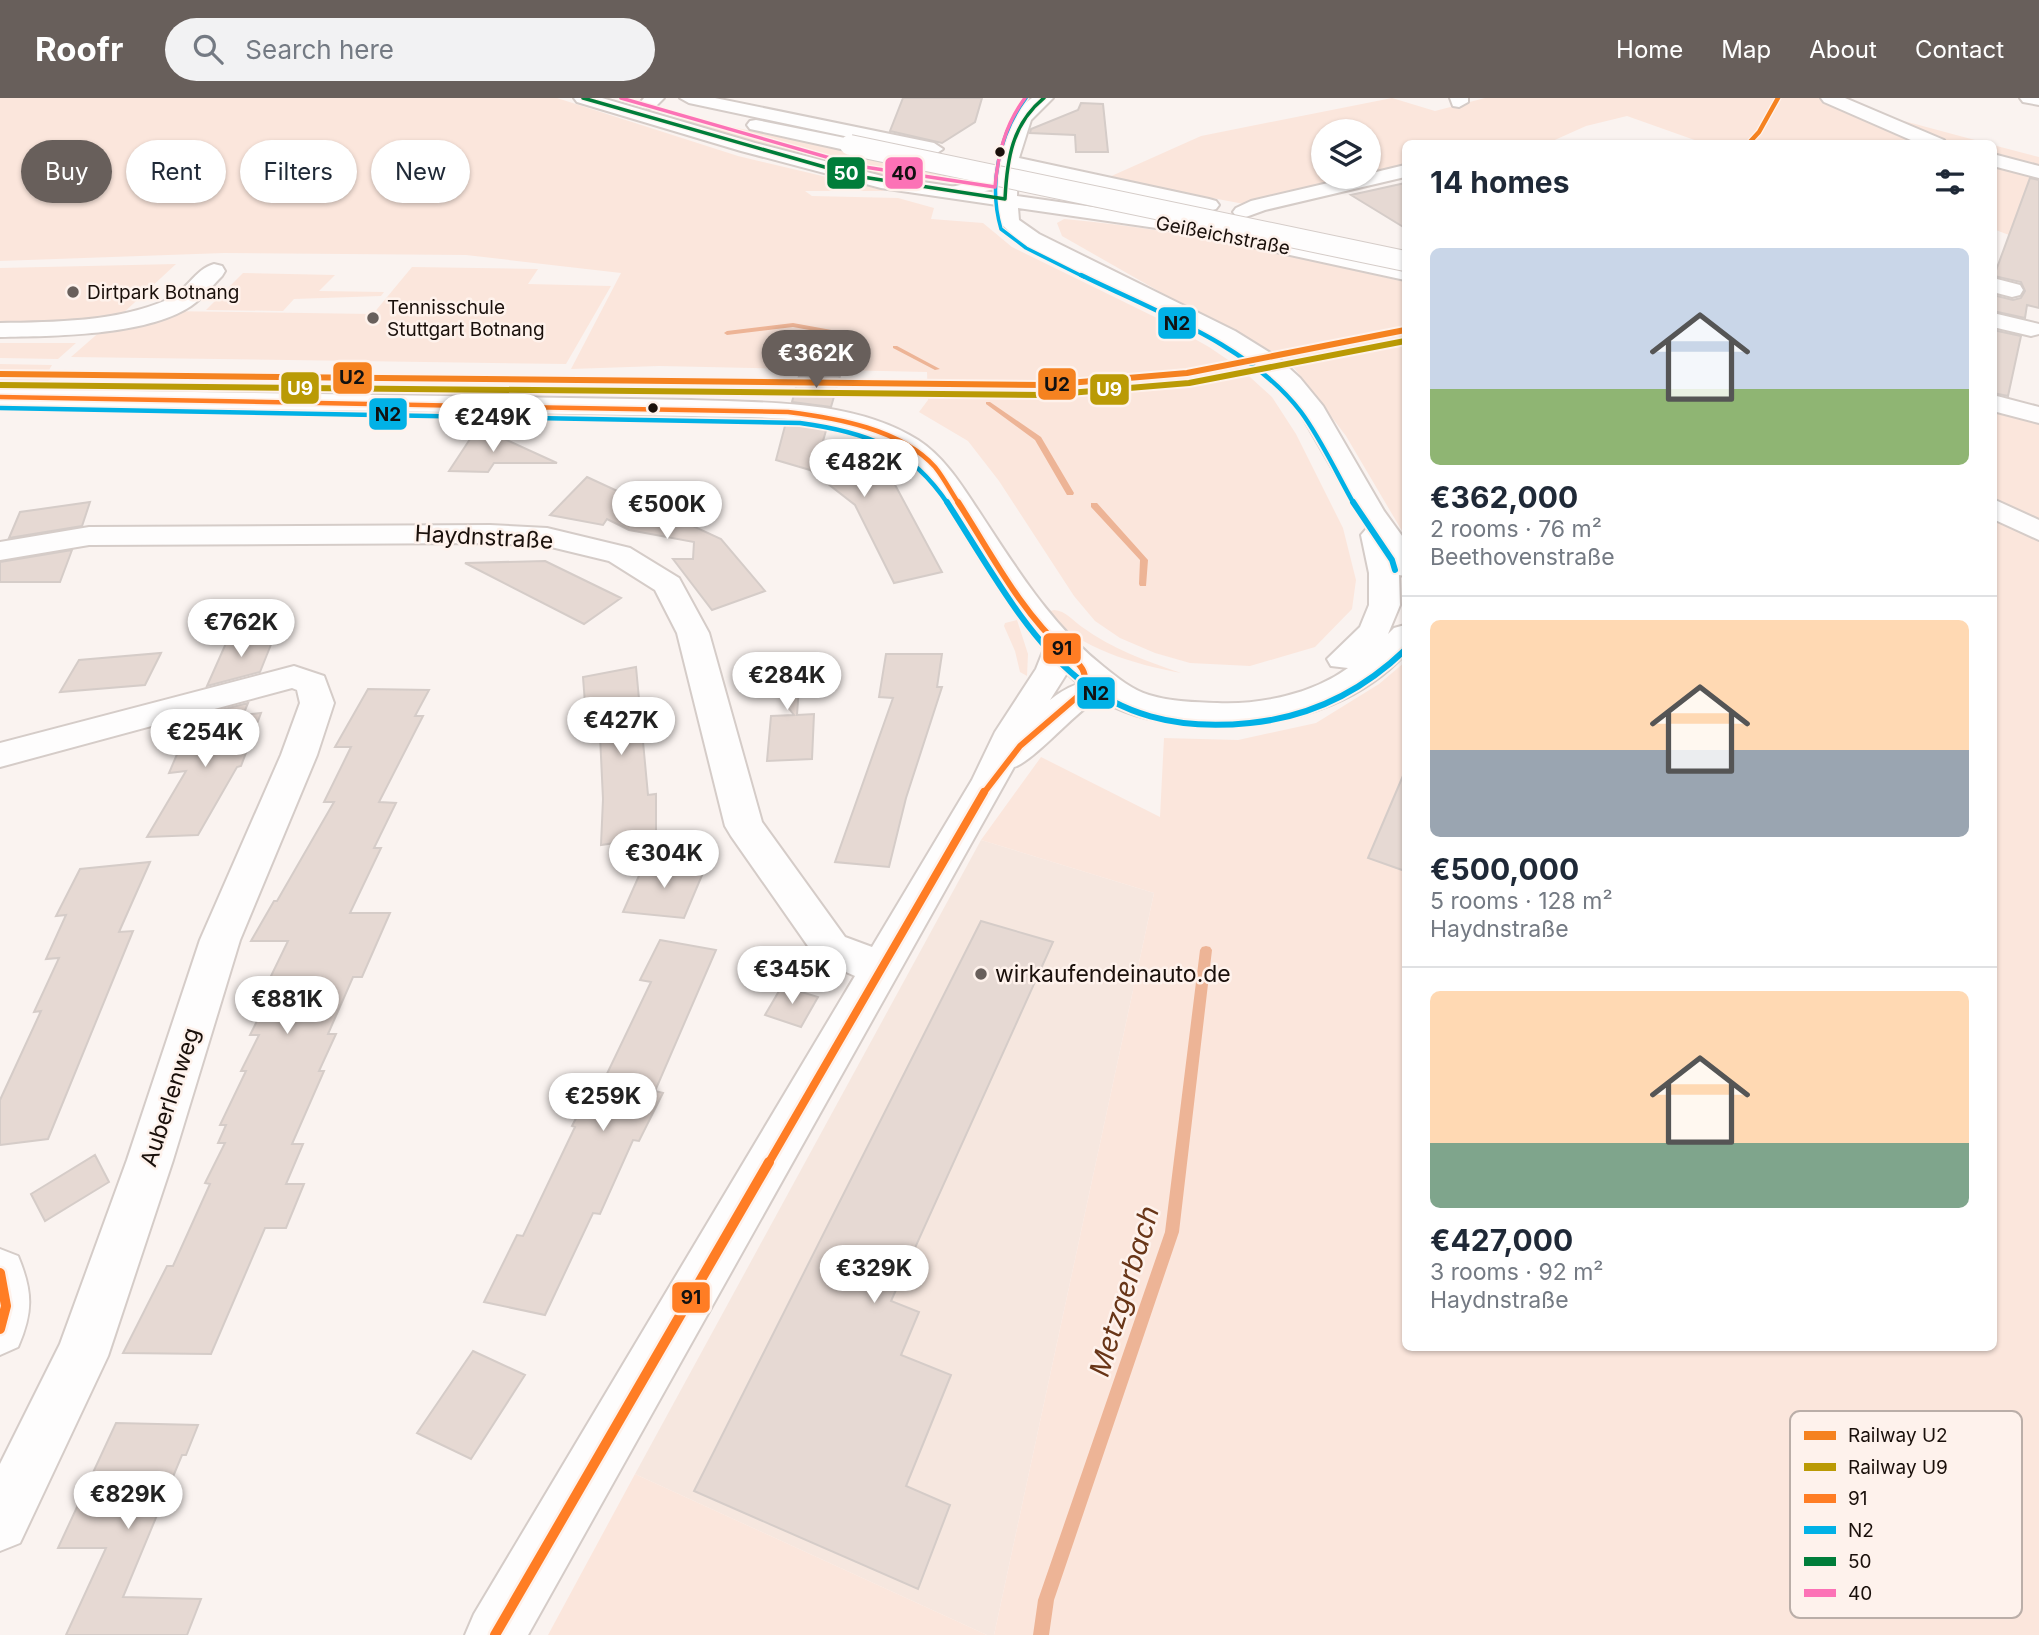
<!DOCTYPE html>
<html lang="en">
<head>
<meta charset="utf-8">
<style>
  :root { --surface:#fff; --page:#f2f2f3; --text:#1f2937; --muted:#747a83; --line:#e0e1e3; --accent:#685f5b }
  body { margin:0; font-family:Inter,sans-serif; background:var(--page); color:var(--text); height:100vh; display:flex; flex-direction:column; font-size:26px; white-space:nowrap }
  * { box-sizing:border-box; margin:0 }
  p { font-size:23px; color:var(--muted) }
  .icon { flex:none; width:38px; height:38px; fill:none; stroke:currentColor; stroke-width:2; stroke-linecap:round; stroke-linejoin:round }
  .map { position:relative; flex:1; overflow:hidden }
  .side { position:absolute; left:1402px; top:42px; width:595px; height:1211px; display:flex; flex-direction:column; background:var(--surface); border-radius:10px; box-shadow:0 2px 5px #0004 }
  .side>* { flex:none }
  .guide { position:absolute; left:21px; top:42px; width:665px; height:63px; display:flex; gap:14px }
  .controls { position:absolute; left:1311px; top:21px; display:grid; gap:14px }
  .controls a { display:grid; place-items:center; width:70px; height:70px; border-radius:50%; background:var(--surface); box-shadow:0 2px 5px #0004; font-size:35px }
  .price { position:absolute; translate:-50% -60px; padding:0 16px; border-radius:24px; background:#fff; color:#222; font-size:23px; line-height:46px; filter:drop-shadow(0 2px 4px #0008) }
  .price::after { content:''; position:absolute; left:50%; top:42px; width:21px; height:16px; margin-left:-10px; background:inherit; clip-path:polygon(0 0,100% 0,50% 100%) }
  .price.on { background:var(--accent); color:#fff }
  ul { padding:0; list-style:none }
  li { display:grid; align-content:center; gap:14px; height:371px; padding:0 28px }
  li+li { border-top:2px solid var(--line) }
  li span { display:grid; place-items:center; height:217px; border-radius:10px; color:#555 }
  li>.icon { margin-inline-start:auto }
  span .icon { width:126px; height:126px; fill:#fffc; stroke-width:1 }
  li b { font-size:30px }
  h2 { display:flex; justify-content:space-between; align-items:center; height:84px; padding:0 28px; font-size:30px }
  .tag { padding:0 24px; border-radius:32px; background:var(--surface); box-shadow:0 2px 5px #0004; font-size:24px; line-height:63px }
  .tag.on { background:var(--accent); color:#fff }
  header { display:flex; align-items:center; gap:42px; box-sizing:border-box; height:98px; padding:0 35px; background:var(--accent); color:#fff }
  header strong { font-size:33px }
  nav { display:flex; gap:38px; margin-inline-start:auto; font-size:24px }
  .search { width:490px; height:63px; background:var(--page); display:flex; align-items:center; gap:18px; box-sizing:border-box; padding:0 24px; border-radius:38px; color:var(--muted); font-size:26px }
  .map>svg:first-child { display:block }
</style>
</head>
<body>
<header>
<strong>Roofr</strong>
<div class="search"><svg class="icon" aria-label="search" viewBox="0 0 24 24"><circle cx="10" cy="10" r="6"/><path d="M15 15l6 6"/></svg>Search here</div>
<nav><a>Home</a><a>Map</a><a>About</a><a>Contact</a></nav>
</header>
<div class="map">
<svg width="2039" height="1537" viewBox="0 0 2039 1537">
  <rect width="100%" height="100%" fill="#faf3f0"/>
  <!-- built -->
  <path fill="#f6e7df" d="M981,742L1154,795L994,1537H987L635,1376Z"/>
  <!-- green -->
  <path fill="#fbe6dc" d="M0,0H557L738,58L886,93H805L812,98L898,100L934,110L931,121L983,125L1012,149L1161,222L1209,249L1240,270L1272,299L1296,336L1343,430L1356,482L1352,511L1315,549L1250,568L1190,565L1155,555L1120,540L1095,523L1074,498L999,383L968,343L919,314L928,302L927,274L659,268L571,271L621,175L466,157L224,155L0,163Z
    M1392,0L1435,13L1485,0H1829L1889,19L1986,45H1703L1627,18L1586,28L1548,45L1405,46V68L1369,77L1368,33H1323V79H1360L1244,106L1107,80L1201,38Z
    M683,19L963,76L950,81L865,75L678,22Z
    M1993,47L2039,59V144L2017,140L1993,131Z
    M1064,121C1176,130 1296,159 1405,184V438L1346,338L1295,271L1062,138L1057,125Z
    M176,166L120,218L68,225L0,226V170Z
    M412,169L538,171L528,186L611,188L566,266L71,259L111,224L162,213L373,216Z
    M243,175L335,177L319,193L384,194L381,198L294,201L283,213L206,212Z
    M0,245H76L58,261L0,260Z
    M0,266L52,267L48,274L66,275L41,286H0Z
    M1993,313L2039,325V1537H994L1154,795L981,742L1041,659L1160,719L1164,640L1238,642L1316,625L1379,586L1405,564V1250H1993Z
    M1054,512C1066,513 1072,522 1082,529C1112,551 1146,563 1181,575C1134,566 1080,551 1046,514Z
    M1017,522L1028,556L1027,578L1020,574L1015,553L1004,528L1005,525Z
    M635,1376L987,1537H548Z"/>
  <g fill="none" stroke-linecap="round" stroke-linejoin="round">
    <!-- stream -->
    <path fill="#edb496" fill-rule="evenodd" d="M793,225L859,237L862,239L859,241L793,229L727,237L724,235L727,233Z
      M893,248H897L940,271L935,272L893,250Z
      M986,304H990L1041,339L1074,395L1073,397H1067L1035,342L986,306Z
      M1091,405H1097L1148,462L1146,488H1140L1139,486L1140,462L1091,409Z
      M1206,848L1210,849L1212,852L1179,1134L1054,1502L1049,1537H1033L1038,1502L1165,1134L1200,852L1202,849Z"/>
  </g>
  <!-- building -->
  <path fill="#e6d9d3" stroke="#d5ccc8" stroke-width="2" d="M903,0H982L975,24L942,45L890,33Z
    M1081,5L1103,6L1108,54H1076L1075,37L1030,35L1031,31L1078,12Z
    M2030,80L2039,82V210L2027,207L2025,220L1993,213V197L2013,202L2021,200L2025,193L2021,184L1994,178Z
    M1405,85V130L1351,97Z
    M1993,232L2021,238L2008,298L1993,295Z
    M799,278H840L831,309L792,304Z
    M786,324L827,329L823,343L856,356L894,385L942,474L894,485L855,407L810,372L776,362Z
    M478,329L557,365H494L488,374L449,373Z
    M587,379L721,441L765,493L712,512L673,461H693L694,444L629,432L607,421L603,427L550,417Z
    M90,404L82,428L9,440L20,414Z
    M72,452L60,484H0V464Z
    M545,463L621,500L584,526L465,465Z
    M274,539L260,574L207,588L227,543Z
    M161,555L145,587L60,594L79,562Z
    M886,556H942L937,589H942L906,700L889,769L835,764L893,600L879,599Z
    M801,560L797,617L814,616L812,661L767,663L771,618L794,617L751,562Z
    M636,569L648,697L656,696V739L601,747L603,701L599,616L586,618L583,579Z
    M368,591L429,592L415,618H423L379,704L396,705L374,750H381L350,815H390L362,879H353L328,936H336L319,973H324L292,1046H303L286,1086H304L286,1130H265L211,1256L123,1255L167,1168H173L210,1086L205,1085L225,1045H218L226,1027H220L246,973H241L259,937H250L265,907H257L288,843H251L274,803H277L334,704H324L351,649H335Z
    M248,605L243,617L261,615L241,668L237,669L198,737L147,739L186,673L169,675L193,619Z
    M1405,673V773L1368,760Z
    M150,764L119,834L133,833L48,1041L0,1047V1002L41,913L34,914L59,860L46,861L66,817L56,818L80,771Z
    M645,764L705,770L684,820L623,814Z
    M981,823L1053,844L891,1203L919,1214L901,1257L951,1277L906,1388L950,1407L918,1491L694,1393Z
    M660,842L716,852L655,993L663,995L639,1043L633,1042L600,1116L593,1115L545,1217L484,1204L517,1137L523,1138L575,1029L572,1028L597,980L604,982L651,884L640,882Z
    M782,888L818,899L801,929L765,917Z
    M95,1057L109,1084L45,1123L31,1096Z
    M473,1253L525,1277L471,1361L417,1335Z
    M116,1325L198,1327L186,1357H182L123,1499L201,1501L187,1537H66L106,1450H58Z"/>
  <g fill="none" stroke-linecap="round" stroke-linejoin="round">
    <defs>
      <path id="minor" d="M644,0H664L655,9L649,10L640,5Z
        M680,0H715L934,45L943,51L934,57L689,5Z
        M1450,0H1468V4L1459,9L1453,8Z
        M1821,0H1845L1944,42L1946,46H1920L1824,4Z
        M2020,0H2039V7L2023,4Z
        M1993,56L2039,68V80L1993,68Z
        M1405,67V79L1265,112L1243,120L1236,118L1233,114L1236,110L1251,103L1354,79H1368V76Z
        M1006,77L1013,79L1016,83L1013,87L958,99L951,97L948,93L951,89Z
        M214,166L222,168L225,173L222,178C212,188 203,200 191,208C146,238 53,238 0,239V225C56,224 115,224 167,202C186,194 195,171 214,166Z
        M1993,180L2020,187L2023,192L2020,197L2012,199L1993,194Z
        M1993,215L2039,226V236L2031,238L1993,229Z
        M1993,401L2039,422V442L1993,421Z
        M490,427L547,430L630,450L679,480L709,535L762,724L845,839L872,849L972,682L995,634L1036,571L1048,541L1059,538L1070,541L1075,548L1069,572L1050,602C1076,581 1096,579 1127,587L1132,595L1127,603L1115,606L1092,605C1071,619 1032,664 1014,669L528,1537H465L474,1516L855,878L817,861L731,738L725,728L677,535L655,492L609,463L547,448L490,445L89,447L0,462V444L89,429Z
        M294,568L324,578L334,605L317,657L240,842L173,1062L108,1258L20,1445L0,1453V1366L60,1246L127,1062L200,842L281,657L300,605L297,592L292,590L0,669V645Z
        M0,1151L18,1158C33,1194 33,1214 18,1249L0,1257Z"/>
      <path id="major" d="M574,0H602L755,45L882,78L997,95C998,62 1003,20 1032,0H1053L1031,22L1019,60L1209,101L1216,103L1219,107L1216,111L1209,113L1018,72L1017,98L1184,122L1405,168V182L1184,134L1018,110L1019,122L1039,136L1235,233L1277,259L1300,280L1323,308L1384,413L1405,442V478L1399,477L1400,507L1388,536L1394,530L1405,527V556C1365,600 1304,623 1244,627C1202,630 1153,627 1114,609C1051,578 1002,497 966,439C947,409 929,372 898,352C838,315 758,320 691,318L0,307V291L69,292L691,302C764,305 853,301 918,342C946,360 964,391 982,418C1018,473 1052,528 1104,569C1118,580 1132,592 1149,597C1171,604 1195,604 1217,605C1261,607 1312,596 1348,570L1331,568L1327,561L1360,529L1369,507V475L1361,437L1367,430L1298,311L1259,269L1219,243L1023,146L999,124L997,107L881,90L741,53L577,4Z
        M756,22L850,41L859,47L850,53L750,31L747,27L750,23Z
        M1993,297L2039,309V325L1993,313Z"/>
    </defs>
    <!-- minor casing -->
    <use href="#minor" stroke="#d5ccc8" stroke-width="4"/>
    <!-- major casing -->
    <use href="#major" stroke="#d5ccc8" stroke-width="4"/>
    <!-- minor -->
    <use href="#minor" fill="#fefdfd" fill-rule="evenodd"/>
    <!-- major -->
    <use href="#major" fill="#fefdfd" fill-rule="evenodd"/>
    <defs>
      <path id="major-bridge" d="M850,47L1405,163"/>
    </defs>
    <!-- major-bridge casing -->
    <use href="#major-bridge" stroke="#d5ccc8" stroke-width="22" stroke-linecap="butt"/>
    <!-- major-bridge -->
    <use href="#major-bridge" stroke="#fefdfd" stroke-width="20"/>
    <defs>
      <path id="bus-1-far3" d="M0,299L788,314C836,320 901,331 935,369C944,380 951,394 959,406"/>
      <path id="bus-1-far2" d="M958,404C991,455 1020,513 1065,553C1080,566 1089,573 1084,593L1020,648L983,696"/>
      <path id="bus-1-far1" d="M768,1066L984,694"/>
      <path id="bus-1" d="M0,1175L6,1208L0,1231
        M495,1537L769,1064"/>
      <path id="bus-2-far2" d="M1026,0C999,36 988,87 1001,131L1026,150L1084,179"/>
      <path id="bus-2-far1" d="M1081,177C1154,213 1250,247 1301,314C1321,341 1337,376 1354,406
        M0,310L800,325C866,334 910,349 948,406"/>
      <path id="bus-2" d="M947,404C1027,529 1078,643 1250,625C1311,619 1361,594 1405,552
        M1353,404L1392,462L1395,472"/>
      <path id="bus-3" d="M583,0L856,78L1005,101C1007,61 1012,26 1044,0"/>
      <path id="bus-4" d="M621,0L858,68L995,89C998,56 1005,27 1025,0"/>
    </defs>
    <!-- bus-1-far3 casing -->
    <use href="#bus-1-far3" stroke="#fef2ec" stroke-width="8"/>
    <!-- bus-1-far2 casing -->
    <use href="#bus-1-far2" stroke="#fef2ec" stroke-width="10"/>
    <!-- bus-1-far1 casing -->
    <use href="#bus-1-far1" stroke="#fef2ec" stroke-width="13"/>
    <!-- bus-1 casing -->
    <use href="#bus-1" stroke="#fef2ec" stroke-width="15"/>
    <!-- bus-2-far2 casing -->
    <use href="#bus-2-far2" stroke="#fef2ec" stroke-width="6"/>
    <!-- bus-2-far1 casing -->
    <use href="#bus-2-far1" stroke="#fef2ec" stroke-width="8"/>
    <!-- bus-2 casing -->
    <use href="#bus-2" stroke="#fef2ec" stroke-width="10"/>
    <!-- bus-3 casing -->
    <use href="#bus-3" stroke="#fef2ec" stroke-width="6"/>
    <!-- bus-4 casing -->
    <use href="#bus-4" stroke="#fef2ec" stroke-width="6"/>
    <!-- bus-1-far3 -->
    <use href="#bus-1-far3" stroke="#ff7d24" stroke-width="4.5"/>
    <!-- bus-1-far2 -->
    <use href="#bus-1-far2" stroke="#ff7d24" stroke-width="6"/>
    <!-- bus-1-far1 -->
    <use href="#bus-1-far1" stroke="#ff7d24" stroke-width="8"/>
    <!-- bus-1 -->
    <use href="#bus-1" stroke="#ff7d24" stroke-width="10"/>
    <!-- bus-2-far2 -->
    <use href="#bus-2-far2" stroke="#01b1e6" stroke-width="3.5"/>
    <!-- bus-2-far1 -->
    <use href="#bus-2-far1" stroke="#01b1e6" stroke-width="4.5"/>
    <!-- bus-2 -->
    <use href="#bus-2" stroke="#01b1e6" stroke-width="6"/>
    <!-- bus-3 -->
    <use href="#bus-3" stroke="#007d3a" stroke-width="3.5"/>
    <!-- bus-4 -->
    <use href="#bus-4" stroke="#fc72b6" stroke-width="3.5"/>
    <defs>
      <path id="rail-1-far1" d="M1748,46L1759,34L1778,0"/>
      <path id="rail-1" d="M0,276L1045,287L1187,275L1405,232"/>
      <path id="rail-2" d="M0,287L1045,297L1189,285L1405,243"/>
    </defs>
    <!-- rail-1-far1 casing -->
    <use href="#rail-1-far1" stroke="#fef2ec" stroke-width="7"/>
    <!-- rail-1 casing -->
    <use href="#rail-1" stroke="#fef2ec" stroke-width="10"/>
    <!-- rail-2 casing -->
    <use href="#rail-2" stroke="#fef2ec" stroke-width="10"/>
    <!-- rail-1-far1 -->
    <use href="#rail-1-far1" stroke="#f58220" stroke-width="4.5"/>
    <!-- rail-1 -->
    <use href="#rail-1" stroke="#f58220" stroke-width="6"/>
    <!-- rail-2 -->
    <use href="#rail-2" stroke="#ba9a05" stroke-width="6"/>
  </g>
  <!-- markers -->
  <g fill="#1a100b" stroke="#fef2ec" stroke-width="2.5">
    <circle cx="1000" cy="54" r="6"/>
    <circle cx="653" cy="310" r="6"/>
  </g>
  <g fill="#685f5b" stroke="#fef2ec" stroke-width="2.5">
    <circle cx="73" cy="194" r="7"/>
    <circle cx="373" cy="220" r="7"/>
    <circle cx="981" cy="876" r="7"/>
  </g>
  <g text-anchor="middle" stroke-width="5" stroke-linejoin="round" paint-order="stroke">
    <!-- far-street labels -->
    <g font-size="19" fill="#1a100b" stroke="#fef2ec">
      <text transform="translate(1223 137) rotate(11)" y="7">Geißeichstraße</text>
    </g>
    <!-- far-poi labels -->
    <g font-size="19" fill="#1a100b" stroke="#fef2ec" text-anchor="start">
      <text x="87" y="201">Dirtpark Botnang</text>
      <text x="387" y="216">Tennisschule<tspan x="387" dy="22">Stuttgart Botnang</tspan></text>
    </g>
    <!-- street labels -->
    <g font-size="23" fill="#1a100b" stroke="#fef2ec">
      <text transform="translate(484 439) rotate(3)" y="8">Haydnstraße</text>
      <text transform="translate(170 999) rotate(-72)" y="8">Auberlenweg</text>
    </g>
    <!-- poi labels -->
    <g font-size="23" fill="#1a100b" stroke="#fef2ec" text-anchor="start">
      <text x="995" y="884">wirkaufendeinauto.de</text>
    </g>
    <!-- near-water labels -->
    <g font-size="28" font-style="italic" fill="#683517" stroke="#fef2ec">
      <text transform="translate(1124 1193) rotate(-73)" y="10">Metzgerbach</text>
    </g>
  </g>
  <!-- legend -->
  <rect x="1790" y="1313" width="232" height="207" rx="10" fill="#fef2ec" stroke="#baaea8" stroke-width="2"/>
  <rect x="1804" y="1333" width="32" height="9" fill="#f58220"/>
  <rect x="1804" y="1365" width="32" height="8" fill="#ba9a05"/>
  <rect x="1804" y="1396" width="32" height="9" fill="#ff7d24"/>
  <rect x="1804" y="1428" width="32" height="8" fill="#01b1e6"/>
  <rect x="1804" y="1459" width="32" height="9" fill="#007d3a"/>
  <rect x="1804" y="1491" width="32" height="8" fill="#fc72b6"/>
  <g font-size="19" fill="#1a100b">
    <text x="1848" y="1344">Railway U2</text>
    <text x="1848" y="1376">Railway U9</text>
    <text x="1848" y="1407">91</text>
    <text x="1848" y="1439">N2</text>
    <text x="1848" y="1470">50</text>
    <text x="1848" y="1502">40</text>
  </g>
  <g stroke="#fef2ec" stroke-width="2.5">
    <rect x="884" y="58" width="40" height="34" rx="7" fill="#fc72b6"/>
    <rect x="826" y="58" width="40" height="34" rx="7" fill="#007d3a"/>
    <rect x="1157" y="208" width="40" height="34" rx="7" fill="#01b1e6"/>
    <rect x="332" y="263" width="41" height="34" rx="7" fill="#f58220"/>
    <rect x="1037" y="269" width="40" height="34" rx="7" fill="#f58220"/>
    <rect x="280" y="273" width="40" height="34" rx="7" fill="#ba9a05"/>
    <rect x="1089" y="275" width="41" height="33" rx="7" fill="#ba9a05"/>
    <rect x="368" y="299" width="40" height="34" rx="7" fill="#01b1e6"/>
    <rect x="1042" y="534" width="40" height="33" rx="7" fill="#ff7d24"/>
    <rect x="1076" y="578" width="40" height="34" rx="7" fill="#01b1e6"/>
    <rect x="671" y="1183" width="40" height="33" rx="7" fill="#ff7d24"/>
  </g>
  <g font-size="19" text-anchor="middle" font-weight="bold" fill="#fff">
    <text x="846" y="82">50</text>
    <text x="300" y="297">U9</text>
    <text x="1109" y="298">U9</text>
  </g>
  <g font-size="19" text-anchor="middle" font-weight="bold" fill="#111">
    <text x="904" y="82">40</text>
    <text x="1177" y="232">N2</text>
    <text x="352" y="286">U2</text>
    <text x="1057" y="293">U2</text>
    <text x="388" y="323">N2</text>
    <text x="1062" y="557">91</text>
    <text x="1096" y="602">N2</text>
    <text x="691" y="1206">91</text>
  </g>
</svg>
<div class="controls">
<a><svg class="icon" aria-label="layers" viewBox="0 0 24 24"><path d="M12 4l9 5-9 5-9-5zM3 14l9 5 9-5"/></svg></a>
</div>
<b class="price on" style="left:816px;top:292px">€362K</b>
<b class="price" style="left:493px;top:356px">€249K</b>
<b class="price" style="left:864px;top:401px">€482K</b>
<b class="price" style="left:667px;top:443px">€500K</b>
<b class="price" style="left:241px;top:561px">€762K</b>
<b class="price" style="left:787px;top:614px">€284K</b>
<b class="price" style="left:621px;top:659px">€427K</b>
<b class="price" style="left:205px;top:671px">€254K</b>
<b class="price" style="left:664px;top:792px">€304K</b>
<b class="price" style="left:792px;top:908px">€345K</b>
<b class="price" style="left:287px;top:938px">€881K</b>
<b class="price" style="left:603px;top:1035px">€259K</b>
<b class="price" style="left:874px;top:1207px">€329K</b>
<b class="price" style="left:128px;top:1433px">€829K</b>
<div class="guide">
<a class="tag on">Buy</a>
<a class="tag">Rent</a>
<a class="tag">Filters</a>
<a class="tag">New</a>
</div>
<section class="side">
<h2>14 homes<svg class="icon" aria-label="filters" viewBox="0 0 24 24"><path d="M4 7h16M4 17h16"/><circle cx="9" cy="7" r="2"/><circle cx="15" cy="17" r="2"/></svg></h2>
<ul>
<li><span style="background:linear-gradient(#c9d6e8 65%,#8fb573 0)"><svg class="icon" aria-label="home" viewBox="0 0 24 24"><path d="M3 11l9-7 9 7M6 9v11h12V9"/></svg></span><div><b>€362,000</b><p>2 rooms · 76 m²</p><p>Beethovenstraße</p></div></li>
<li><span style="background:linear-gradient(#ffd9b3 60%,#9aa5b1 0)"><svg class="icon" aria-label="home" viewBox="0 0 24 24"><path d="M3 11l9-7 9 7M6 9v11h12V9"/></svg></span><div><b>€500,000</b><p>5 rooms · 128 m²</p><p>Haydnstraße</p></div></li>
<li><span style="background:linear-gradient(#ffd9b3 70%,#7fa58c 0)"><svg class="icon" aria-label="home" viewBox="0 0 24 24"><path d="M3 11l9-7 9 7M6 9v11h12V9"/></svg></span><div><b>€427,000</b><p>3 rooms · 92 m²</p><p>Haydnstraße</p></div></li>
</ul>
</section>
</div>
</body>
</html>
